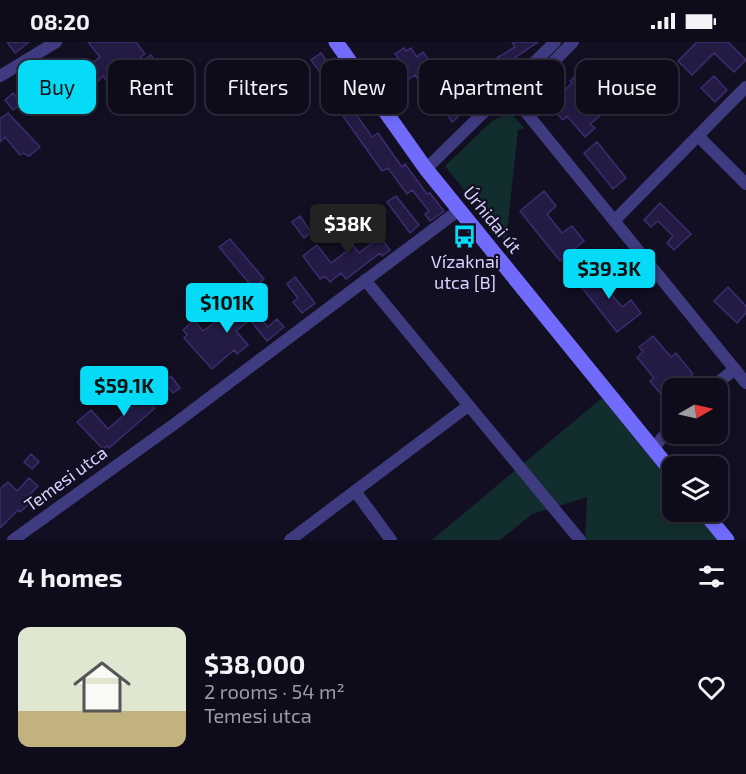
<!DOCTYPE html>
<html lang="en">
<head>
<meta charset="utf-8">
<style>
  :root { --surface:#0e0b1a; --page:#171423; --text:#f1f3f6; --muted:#9b9ba2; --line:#2e2b39; --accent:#05daf7 }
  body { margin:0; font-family:"Exo 2",sans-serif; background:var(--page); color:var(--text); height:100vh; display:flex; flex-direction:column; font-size:22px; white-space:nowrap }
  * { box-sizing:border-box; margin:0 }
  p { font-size:20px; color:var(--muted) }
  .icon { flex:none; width:33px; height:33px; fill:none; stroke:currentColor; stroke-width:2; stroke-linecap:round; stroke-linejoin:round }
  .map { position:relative; height:498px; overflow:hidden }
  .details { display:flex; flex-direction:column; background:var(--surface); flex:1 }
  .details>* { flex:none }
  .banner { position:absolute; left:18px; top:18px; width:711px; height:54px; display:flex; gap:12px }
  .needle { width:39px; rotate:81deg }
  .tools { position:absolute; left:662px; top:336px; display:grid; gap:12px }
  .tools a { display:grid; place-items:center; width:66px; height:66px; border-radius:12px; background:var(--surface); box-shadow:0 3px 9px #0003,0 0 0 2px var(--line); font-size:30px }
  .price { position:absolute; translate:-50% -51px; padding:0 14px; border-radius:6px; background:var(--accent); color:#111; font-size:20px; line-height:39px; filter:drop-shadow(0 2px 3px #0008) }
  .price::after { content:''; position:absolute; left:50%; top:36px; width:18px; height:14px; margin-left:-9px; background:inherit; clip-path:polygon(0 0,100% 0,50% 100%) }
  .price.on { background:#222; color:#fff }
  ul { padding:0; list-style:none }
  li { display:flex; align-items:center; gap:18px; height:150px; padding:0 18px }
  li span { display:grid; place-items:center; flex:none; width:168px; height:120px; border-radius:12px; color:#555 }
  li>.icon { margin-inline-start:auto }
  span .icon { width:72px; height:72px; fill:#fffc; stroke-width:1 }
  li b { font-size:26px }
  h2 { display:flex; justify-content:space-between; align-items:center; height:72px; padding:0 18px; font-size:26px }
  .chip { padding:0 21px; border-radius:12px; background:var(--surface); box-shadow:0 3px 9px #0003,0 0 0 2px var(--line); font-size:21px; line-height:54px }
  .chip.on { background:var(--accent); color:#111 }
  .status { display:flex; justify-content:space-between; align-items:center; height:42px; padding:0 30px; background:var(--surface); direction:ltr }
  .status svg { height:16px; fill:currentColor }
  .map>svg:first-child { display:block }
</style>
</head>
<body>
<div class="status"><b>08:20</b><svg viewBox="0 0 49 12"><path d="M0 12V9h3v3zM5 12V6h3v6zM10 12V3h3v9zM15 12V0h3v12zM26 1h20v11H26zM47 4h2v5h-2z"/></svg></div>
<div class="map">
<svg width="746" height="498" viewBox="0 0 746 498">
  <rect width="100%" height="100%" fill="#130f23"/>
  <!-- green -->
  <path fill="#122d2d" d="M511,71L524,86L518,88L506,200L445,124L493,78Z
    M602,356L672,442V470H694L718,498H585L587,455L532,472L500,498H432Z"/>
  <!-- building -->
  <path fill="#241b44" stroke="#3c2d70" stroke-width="1.5" d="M7,0H29L15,11Z
    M88,0H136L145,12L131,22L130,20L106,38L103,34L87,50L73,34L84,24L86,26L100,15Z
    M512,0H538L510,19L516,27L507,36L495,17L515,5Z
    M697,0H728L746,18L734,30L714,11L692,33L678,19Z
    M404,6L406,9L411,6L417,15L423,10L432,22L426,26L458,75L452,80L445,69L441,72L415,33L405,40L393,23L400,18L395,12Z
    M321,11L333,29L342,33L338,44L326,39L311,18Z
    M151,13L157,22L149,28L142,19Z
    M478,21L491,42L480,49L475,40L472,43L464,30Z
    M582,28L598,46L591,53L605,70L590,82L595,86L585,95L567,74L563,78L549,64L572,41L570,39Z
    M51,31L60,42L57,45L75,66L67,72L65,70L62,73L50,60L34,73L26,63L37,54L30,46L33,43L31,40L37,35L41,39Z
    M714,34L727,48L715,60L701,46Z
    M13,51L22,61L13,68L5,58Z
    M353,68L372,95L378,91L402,125L405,122L427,152L430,151L444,169L430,179L425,172L429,169L412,148L407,152L388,126L382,129L343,74Z
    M8,71L40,105L29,114L23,111L20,113L5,95L0,100V77Z
    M597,100L626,136L613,147L584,111Z
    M544,149L556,164L547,172L562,191L572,184L584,199L560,219L520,169Z
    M396,154L419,183L410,191L387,160Z
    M660,161L691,192L674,208L667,201L673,194L658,179L651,185L644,178Z
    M364,173L390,208L382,214L380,211L346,237L341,231L330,240L325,234L320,237L303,214L317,203L331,221L347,209L342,203L349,198L359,211L372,201L356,179Z
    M300,174L311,190L304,196L292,180Z
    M230,197L264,237L253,246L219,205Z
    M604,224L616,239L606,246L622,265L631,258L641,271L617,290L580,243Z
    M295,235L315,261L302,271L293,260L298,256L287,242Z
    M728,245L746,264V271L737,281L714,259Z
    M245,258L268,285L277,277L284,285L267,299L250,278L236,289L248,303L237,312L234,308L212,327L184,296L187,293L183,288L194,278L203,289Z
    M653,294L671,315L676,311L693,332L681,342L678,339L661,352L650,339L654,336L637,315L643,310L639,305Z
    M171,334L180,346L173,351L168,345L151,361L155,366L109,406L107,404L103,407L77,380L91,368L108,387L135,363L133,361L143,352L152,345L155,348Z
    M31,412L39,420L32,427L24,420Z
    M29,436L38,444L25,458L29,462L20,470L18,468L0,486V447L8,440L17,449Z"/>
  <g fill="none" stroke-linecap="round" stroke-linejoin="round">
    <!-- street -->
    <path stroke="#3f3b81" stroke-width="12" d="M0,34L56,0
      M501,53L516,58L746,341
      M516,58L573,0
      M698,94L746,142
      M426,127L555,0
      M614,179L746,45
      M365,238L580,498
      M711,346L735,327
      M653,407L666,391L671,380
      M355,449L391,498
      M13,498L173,383L459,168
      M290,498L468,364"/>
    <!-- secondary -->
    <path stroke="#716bfc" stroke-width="15" d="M336,0L426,127L672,430
      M704,470L727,498"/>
  </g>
  <!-- icons -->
  <defs>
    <symbol id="bus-bare" viewBox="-9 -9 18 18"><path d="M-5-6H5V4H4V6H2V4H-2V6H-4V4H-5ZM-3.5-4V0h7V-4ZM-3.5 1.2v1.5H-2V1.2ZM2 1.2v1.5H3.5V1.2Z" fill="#05daf7" stroke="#130f23" stroke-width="2.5" paint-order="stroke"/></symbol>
  </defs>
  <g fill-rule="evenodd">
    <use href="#bus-bare" x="448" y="178" width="33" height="33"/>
  </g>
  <g text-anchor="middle" stroke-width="4.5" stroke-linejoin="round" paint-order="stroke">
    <!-- street labels -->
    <g font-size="18" fill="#d8d2fe" stroke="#130f23">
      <text transform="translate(492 178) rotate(51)" y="6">Úrhidai út</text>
      <text transform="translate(66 437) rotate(-36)" y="6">Temesi utca</text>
    </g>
    <!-- poi labels -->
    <g font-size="18" fill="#d8d2fe" stroke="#130f23">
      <text x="465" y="226">Vízaknai<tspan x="465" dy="21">utca [B]</tspan></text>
    </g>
  </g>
</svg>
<div class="tools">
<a><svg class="needle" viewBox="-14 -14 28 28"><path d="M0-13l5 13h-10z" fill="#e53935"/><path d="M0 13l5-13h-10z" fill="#9b9ba2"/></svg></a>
<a><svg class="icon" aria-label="layers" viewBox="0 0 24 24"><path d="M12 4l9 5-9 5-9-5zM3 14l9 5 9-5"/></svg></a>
</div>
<b class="price on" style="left:348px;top:213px">$38K</b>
<b class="price" style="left:609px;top:258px">$39.3K</b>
<b class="price" style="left:227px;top:292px">$101K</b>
<b class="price" style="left:124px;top:375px">$59.1K</b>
<div class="banner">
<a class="chip on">Buy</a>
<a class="chip">Rent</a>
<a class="chip">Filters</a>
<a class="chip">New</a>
<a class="chip">Apartment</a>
<a class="chip">House</a>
</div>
</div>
<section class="details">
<h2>4 homes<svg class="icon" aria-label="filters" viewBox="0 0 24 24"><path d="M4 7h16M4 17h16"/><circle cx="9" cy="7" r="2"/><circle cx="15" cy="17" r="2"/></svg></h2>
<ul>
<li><span style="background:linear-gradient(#dfe7d0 70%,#c2b280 0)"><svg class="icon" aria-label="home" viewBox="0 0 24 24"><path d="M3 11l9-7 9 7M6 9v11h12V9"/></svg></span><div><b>$38,000</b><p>2 rooms · 54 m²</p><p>Temesi utca</p></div><svg class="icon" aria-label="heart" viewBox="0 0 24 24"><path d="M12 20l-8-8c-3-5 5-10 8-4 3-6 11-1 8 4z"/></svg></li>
</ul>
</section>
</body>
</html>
